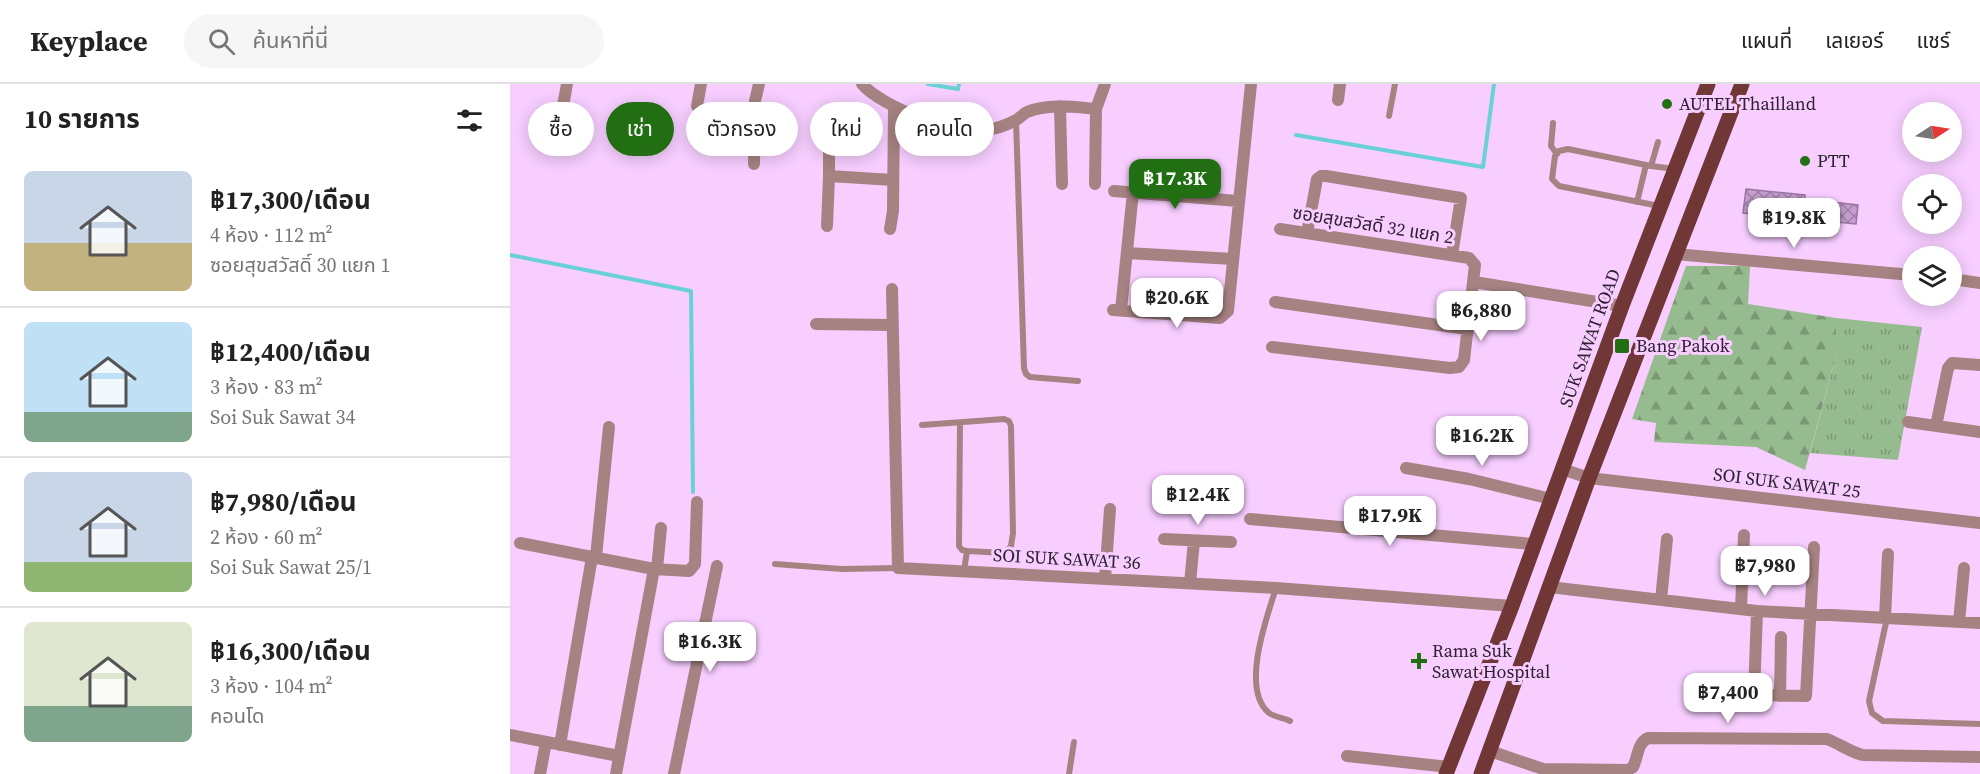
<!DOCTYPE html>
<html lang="th">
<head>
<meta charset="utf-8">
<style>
  :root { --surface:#fff; --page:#f6f6f6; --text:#222; --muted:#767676; --line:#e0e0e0; --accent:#226f13 }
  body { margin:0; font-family:"Source Serif 4","Noto Sans Thai",serif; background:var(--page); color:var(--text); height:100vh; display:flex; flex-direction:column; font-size:22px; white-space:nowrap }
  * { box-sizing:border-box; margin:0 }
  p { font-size:20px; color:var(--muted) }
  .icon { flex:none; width:33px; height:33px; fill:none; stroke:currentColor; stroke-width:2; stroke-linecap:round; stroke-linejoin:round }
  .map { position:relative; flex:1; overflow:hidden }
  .side { display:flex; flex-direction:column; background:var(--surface); width:510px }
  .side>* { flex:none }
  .hud { position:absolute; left:18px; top:18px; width:570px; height:54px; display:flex; gap:12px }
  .needle { width:39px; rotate:78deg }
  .buttons { position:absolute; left:1392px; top:18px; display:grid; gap:12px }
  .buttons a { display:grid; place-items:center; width:60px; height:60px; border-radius:50%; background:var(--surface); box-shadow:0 3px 15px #0003; font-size:30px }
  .price { position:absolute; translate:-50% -51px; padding:0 14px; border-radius:12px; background:#fff; color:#222; font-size:20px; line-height:39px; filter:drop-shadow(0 2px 3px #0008) }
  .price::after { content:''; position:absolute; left:50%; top:36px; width:18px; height:14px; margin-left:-9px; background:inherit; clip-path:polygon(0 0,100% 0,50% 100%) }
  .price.current { background:var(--accent); color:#fff }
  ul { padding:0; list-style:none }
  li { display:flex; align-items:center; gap:18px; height:150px; padding:0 24px }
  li+li { border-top:2px solid var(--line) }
  li span { display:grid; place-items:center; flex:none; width:168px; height:120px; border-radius:9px; color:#555 }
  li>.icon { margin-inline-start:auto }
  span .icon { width:72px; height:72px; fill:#fffc; stroke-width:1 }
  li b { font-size:26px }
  h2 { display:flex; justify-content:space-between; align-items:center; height:72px; padding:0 24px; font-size:26px }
  .tag { padding:0 21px; border-radius:27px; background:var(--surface); box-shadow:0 3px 15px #0003; font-size:21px; line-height:54px }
  .tag.current { background:var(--accent); color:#fff }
  header { display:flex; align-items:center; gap:36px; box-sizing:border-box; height:84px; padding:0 30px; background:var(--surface); border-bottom:2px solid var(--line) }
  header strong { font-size:28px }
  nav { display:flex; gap:33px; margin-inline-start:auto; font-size:21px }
  .search { width:420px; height:54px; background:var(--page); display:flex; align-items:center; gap:15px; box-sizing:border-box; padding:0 21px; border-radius:33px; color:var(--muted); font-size:22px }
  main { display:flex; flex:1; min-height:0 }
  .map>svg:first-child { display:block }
</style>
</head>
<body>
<header>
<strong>Keyplace</strong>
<div class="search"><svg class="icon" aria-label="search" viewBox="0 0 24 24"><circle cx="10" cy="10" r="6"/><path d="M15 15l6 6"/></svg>ค้นหาที่นี่</div>
<nav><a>แผนที่</a><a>เลเยอร์</a><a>แชร์</a></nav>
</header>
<main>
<section class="side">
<h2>10 รายการ<svg class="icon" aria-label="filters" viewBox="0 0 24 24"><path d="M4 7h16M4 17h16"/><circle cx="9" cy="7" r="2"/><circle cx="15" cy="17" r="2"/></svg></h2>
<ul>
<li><span style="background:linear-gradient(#c9d6e8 60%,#c2b280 0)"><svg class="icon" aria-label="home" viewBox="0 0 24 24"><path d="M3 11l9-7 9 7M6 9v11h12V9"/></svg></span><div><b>฿17,300/เดือน</b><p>4 ห้อง · 112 m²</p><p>ซอยสุขสวัสดิ์ 30 แยก 1</p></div></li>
<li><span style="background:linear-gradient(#bfe0f5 75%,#7fa58c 0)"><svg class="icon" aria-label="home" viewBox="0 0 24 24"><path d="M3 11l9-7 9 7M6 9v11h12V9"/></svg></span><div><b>฿12,400/เดือน</b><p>3 ห้อง · 83 m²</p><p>Soi Suk Sawat 34</p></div></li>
<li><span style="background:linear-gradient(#c9d6e8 75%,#8fb573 0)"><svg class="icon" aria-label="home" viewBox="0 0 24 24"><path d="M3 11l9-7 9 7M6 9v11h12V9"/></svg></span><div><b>฿7,980/เดือน</b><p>2 ห้อง · 60 m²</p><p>Soi Suk Sawat 25/1</p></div></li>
<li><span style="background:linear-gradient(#dfe7d0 70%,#7fa58c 0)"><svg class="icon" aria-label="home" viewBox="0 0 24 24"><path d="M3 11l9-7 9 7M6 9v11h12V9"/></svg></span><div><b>฿16,300/เดือน</b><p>3 ห้อง · 104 m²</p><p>คอนโด</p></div></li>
</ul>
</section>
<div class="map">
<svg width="1470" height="690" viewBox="0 0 1470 690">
  <defs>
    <pattern id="grass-tufts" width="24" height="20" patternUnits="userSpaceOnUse" patternTransform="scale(1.5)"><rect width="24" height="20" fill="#96bb8f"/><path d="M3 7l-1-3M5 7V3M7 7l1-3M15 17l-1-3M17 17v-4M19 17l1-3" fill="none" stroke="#7b9875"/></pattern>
    <pattern id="forest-firs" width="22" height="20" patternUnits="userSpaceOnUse" patternTransform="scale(1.5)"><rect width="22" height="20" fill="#96bb8f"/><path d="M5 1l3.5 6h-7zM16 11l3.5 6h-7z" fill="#7b9875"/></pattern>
    <pattern id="building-cross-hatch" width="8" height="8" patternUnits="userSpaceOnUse" patternTransform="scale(1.5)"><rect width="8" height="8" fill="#c59ecd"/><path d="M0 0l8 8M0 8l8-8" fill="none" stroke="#a080a7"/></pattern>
  </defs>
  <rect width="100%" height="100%" fill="#f7ceff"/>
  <!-- grass -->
  <path fill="url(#grass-tufts)" d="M1326,234L1412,243L1388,376L1300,369L1326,272Z"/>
  <!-- forest -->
  <path fill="url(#forest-firs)" d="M1176,182H1240L1238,220L1326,234V272L1295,386L1246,363L1144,358L1146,339L1122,335Z"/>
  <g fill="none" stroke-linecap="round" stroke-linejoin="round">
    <!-- stream -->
    <path stroke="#68d0d6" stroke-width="4" d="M418,0L448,5L449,0
      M786,51L973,83L984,0
      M0,171L181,207L183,408"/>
  </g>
  <!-- building -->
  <path fill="url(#building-cross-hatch)" stroke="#9a75a2" stroke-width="1.5" d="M1236,105L1295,111V115L1348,121L1346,140L1233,129Z"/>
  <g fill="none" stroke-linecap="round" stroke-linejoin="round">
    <!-- service -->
    <path stroke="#a68382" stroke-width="6" d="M879,32L885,0
      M506,36L514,284L516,290L520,293L568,297
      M1043,39L1041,62L1047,70
      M1141,82L1148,58
      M1127,118L1136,81
      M1149,122L1049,102L1042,95L1045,72L1049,67L1058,65L1141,82L1165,85
      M450,339L449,462L452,466L457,467
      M412,341L494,335L499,337L501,342L503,449L501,462L495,469L457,467L454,487
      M265,480L332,485L388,484
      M766,504C757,533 730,605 759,629C764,633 774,634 780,637
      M1377,534L1359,617L1362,629L1373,637L1470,640
      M559,690L564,658"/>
    <!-- minor -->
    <path stroke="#a68382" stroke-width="12" d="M352,0C372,23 445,51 475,46C485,45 497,41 506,36C510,34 513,30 517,28C537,19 565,23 586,25L595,0
      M828,16L830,0
      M187,22L191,0
      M550,23L552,100
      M319,54V92L383,96
      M45,66L57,0
      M244,80L245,17L249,0
      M585,100L586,25
      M604,107L728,117
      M317,142L319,92
      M380,145L383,127L384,23
      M797,149L807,95L811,92H816L951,114L942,171
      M617,169L723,175
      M1165,170L1402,191
      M1442,195L1470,199
      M964,198L1112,222
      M382,205L388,484L766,504L1002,522
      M765,218L957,245
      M603,226L710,234L718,227L741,0
      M611,226L623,108
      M306,240L382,241
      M762,263L940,284L949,283L954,276L965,181L959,174L770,145
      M1398,338L1470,348
      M1426,342L1438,284L1442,279L1470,281
      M896,384L959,395L1041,415
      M1052,385L1079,394L1470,439
      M740,435L1023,460
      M654,455L721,458
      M10,459L82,473L50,661
      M82,473L144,485L179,487L185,480L187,418
      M86,473L99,343
      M147,485L151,444
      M595,495L600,425
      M680,499L684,457
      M1039,503L1247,527L1470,539
      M1151,516L1157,455
      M1231,525L1234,451
      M1247,527L1244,611L1296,612L1304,463
      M1375,534L1378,470
      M1449,538L1454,484
      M1270,612L1271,553
      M0,651L109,672
      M980,667L1033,685L1118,686L1123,683C1128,674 1127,659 1138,654L1317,655C1330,660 1340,668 1353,671L1470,673
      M837,672L939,683
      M30,690L36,658
      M106,690L144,485
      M164,690L207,482"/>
    <!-- primary -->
    <path stroke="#713737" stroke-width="15" d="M936,690L1002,522L1112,222L1198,0
      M971,690L1079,394L1232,0"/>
  </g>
  <!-- markers -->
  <g fill="#226f13" stroke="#f7ceff" stroke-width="2">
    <circle cx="1157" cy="20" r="6"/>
    <circle cx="1295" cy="77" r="6"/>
    <rect x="1104" y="254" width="16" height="16" rx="3"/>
    <path d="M906 568h6v6h6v6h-6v6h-6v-6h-6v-6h6z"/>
  </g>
  <g text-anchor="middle" stroke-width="6" stroke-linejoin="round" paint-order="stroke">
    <!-- poi labels -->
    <g font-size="18" fill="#2f2032" stroke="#f7ceff" text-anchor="start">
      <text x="1169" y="26">AUTEL Thailland</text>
      <text x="1307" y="83">PTT</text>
      <text x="1126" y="268">Bang Pakok</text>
      <text x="922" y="573">Rama Suk<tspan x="922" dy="21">Sawat Hospital</tspan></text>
    </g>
    <!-- street labels -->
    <g font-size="18" fill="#2f2032" stroke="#f7ceff">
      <text transform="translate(863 141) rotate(9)" y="6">ซอยสุขสวัสดิ์ 32 แยก 2</text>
      <text transform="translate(1080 254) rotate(-70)" y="6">SUK SAWAT ROAD</text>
      <text transform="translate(1277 399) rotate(7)" y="6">SOI SUK SAWAT 25</text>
      <text transform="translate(557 475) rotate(3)" y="6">SOI SUK SAWAT 36</text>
    </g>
  </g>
</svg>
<div class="buttons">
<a><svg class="needle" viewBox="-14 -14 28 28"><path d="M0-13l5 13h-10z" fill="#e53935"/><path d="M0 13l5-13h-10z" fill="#767676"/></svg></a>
<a><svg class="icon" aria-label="locate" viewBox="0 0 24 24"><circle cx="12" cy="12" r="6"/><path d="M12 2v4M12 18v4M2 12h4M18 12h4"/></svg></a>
<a><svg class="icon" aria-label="layers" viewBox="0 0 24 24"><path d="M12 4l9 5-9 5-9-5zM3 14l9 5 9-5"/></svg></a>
</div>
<b class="price current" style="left:665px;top:126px">฿17.3K</b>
<b class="price" style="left:1284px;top:165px">฿19.8K</b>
<b class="price" style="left:667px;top:245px">฿20.6K</b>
<b class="price" style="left:971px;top:258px">฿6,880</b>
<b class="price" style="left:972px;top:383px">฿16.2K</b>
<b class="price" style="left:688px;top:442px">฿12.4K</b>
<b class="price" style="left:880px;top:463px">฿17.9K</b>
<b class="price" style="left:1255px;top:513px">฿7,980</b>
<b class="price" style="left:200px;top:589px">฿16.3K</b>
<b class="price" style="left:1218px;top:640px">฿7,400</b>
<div class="hud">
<a class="tag">ซื้อ</a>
<a class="tag current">เช่า</a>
<a class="tag">ตัวกรอง</a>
<a class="tag">ใหม่</a>
<a class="tag">คอนโด</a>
</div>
</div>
</main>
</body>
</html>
